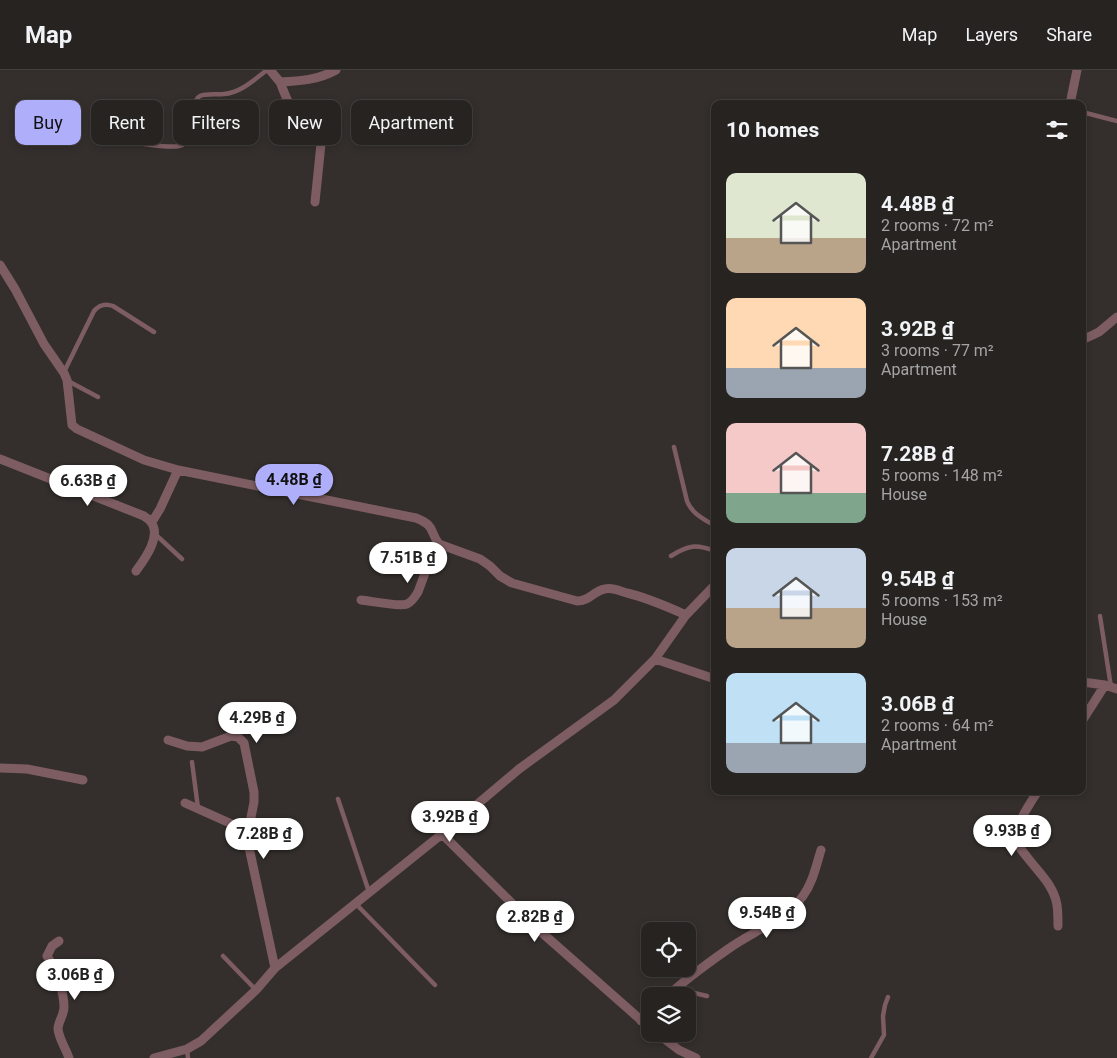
<!DOCTYPE html>
<html lang="en">
<head>
<meta charset="utf-8">
<style>
  :root { --surface:#272321; --page:#2f2b2a; --text:#f1f3f6; --muted:#a4a4a5; --line:#43403f; --accent:#afaefa }
  body { margin:0; font-family:Roboto,sans-serif; background:var(--page); color:var(--text); height:100vh; display:flex; flex-direction:column; font-size:19px; white-space:nowrap }
  * { box-sizing:border-box; margin:0 }
  p { font-size:16px; color:var(--muted) }
  .icon { flex:none; width:28px; height:28px; fill:none; stroke:currentColor; stroke-width:2; stroke-linecap:round; stroke-linejoin:round }
  .map { position:relative; flex:1; overflow:hidden }
  .side { position:absolute; left:711px; top:30px; width:375px; height:695px; display:flex; flex-direction:column; background:var(--surface); border-radius:10px; box-shadow:0 2px 8px #0003,0 0 0 1px var(--line) }
  .side>* { flex:none }
  .top-card { position:absolute; left:15px; top:30px; width:475px; height:45px; display:flex; gap:10px }
  .buttons { position:absolute; left:641px; top:852px; display:grid; gap:10px }
  .buttons a { display:grid; place-items:center; width:55px; height:55px; border-radius:10px; background:var(--surface); box-shadow:0 2px 8px #0003,0 0 0 1px var(--line); font-size:25px }
  .price { position:absolute; translate:-50% -42px; padding:0 11px; border-radius:18px; background:#fff; color:#222; font-size:16px; line-height:32px; filter:drop-shadow(0 1px 2px #0008) }
  .price::after { content:''; position:absolute; left:50%; top:30px; width:15px; height:11px; margin-left:-8px; background:inherit; clip-path:polygon(0 0,100% 0,50% 100%) }
  .price.on { background:var(--accent); color:#111 }
  ul { padding:0; list-style:none }
  li { display:flex; align-items:center; gap:15px; height:125px; padding:0 15px }
  li span { display:grid; place-items:center; flex:none; width:140px; height:100px; border-radius:10px; color:#555 }
  li>.icon { margin-inline-start:auto }
  span .icon { width:60px; height:60px; fill:#fffc; stroke-width:1 }
  li b { font-size:21px }
  h2 { display:flex; justify-content:space-between; align-items:center; height:60px; padding:0 15px; font-size:21px }
  .tag { padding:0 18px; border-radius:10px; background:var(--surface); box-shadow:0 2px 8px #0003,0 0 0 1px var(--line); font-size:18px; line-height:45px }
  .tag.on { background:var(--accent); color:#111 }
  header { display:flex; align-items:center; gap:30px; box-sizing:border-box; height:70px; padding:0 25px; background:var(--surface); border-bottom:1px solid var(--line) }
  header strong { font-size:24px }
  nav { display:flex; gap:28px; margin-inline-start:auto; font-size:18px }
  .map>svg:first-child { display:block }
</style>
</head>
<body>
<header>
<strong>Map</strong>
<nav><a>Map</a><a>Layers</a><a>Share</a></nav>
</header>
<div class="map">
<svg width="1117" height="988" viewBox="0 0 1117 988">
  <rect width="100%" height="100%" fill="#342f2c"/>
  <g fill="none" stroke-linecap="round" stroke-linejoin="round">
    <!-- lane -->
    <path stroke="#7d5d61" stroke-width="4.5" d="M1082,42L1117,51
      M144,74C154,75 170,78 179,76C201,71 187,32 200,26C207,23 217,25 224,24C240,23 254,10 267,0
      M64,302L94,241C99,235 105,233 113,236L154,262
      M68,311L98,327
      M674,377L687,431C692,444 704,449 715,456
      M155,464L182,489
      M671,486C688,475 696,474 715,481
      M1100,546L1111,617
      M192,692L198,738
      M338,729L369,822
      M356,834L435,915
      M223,886L256,920
      M677,919L707,926
      M187,979L188,988
      M871,988L884,965L883,946L885,935L888,927"/>
    <!-- street -->
    <path stroke="#7d5d61" stroke-width="9" d="M270,0L280,12C300,11 318,10 336,0
      M280,12C284,21 287,33 294,41C308,55 319,50 321,74L315,132
      M1070,34L1077,0
      M0,195L15,219L44,274L64,303L67,310L72,355L77,359L144,390L178,400L416,448C436,456 429,461 439,474L480,489L490,496L500,506L512,513L577,531C590,531 593,521 605,519C612,517 620,521 627,523C648,528 666,536 686,545
      M1082,270L1099,262L1117,247
      M0,389L144,446C146,448 149,449 150,451C163,465 144,490 136,501
      M152,452L160,439L178,400
      M361,530C371,531 399,537 407,534C412,532 415,527 418,522L437,471
      M655,589L715,609
      M1082,612L1105,615L1117,619
      M1082,651L1105,615
      M168,670L187,676L202,677L231,666L238,667L244,673L254,722V732L247,768
      M0,698L27,699L83,710
      M1038,721C1032,730 1015,756 1015,767C1016,778 1042,803 1049,815C1058,829 1058,839 1058,856
      M185,733L234,755L242,761L247,768L275,898
      M442,764L540,861L650,958
      M59,871L52,876L47,886C56,899 64,922 64,937C64,945 58,952 58,959C59,969 66,979 69,988
      M668,926C685,909 711,891 731,877C753,862 788,847 803,826C813,812 816,796 821,780
      M641,951L650,943
      M658,964L679,980L696,988
      M154,988L187,979L201,971L256,920L275,898L442,764L519,699L614,630L655,589L686,545L715,515"/>
  </g>
</svg>
<div class="buttons">
<a><svg class="icon" aria-label="locate" viewBox="0 0 24 24"><circle cx="12" cy="12" r="6"/><path d="M12 2v4M12 18v4M2 12h4M18 12h4"/></svg></a>
<a><svg class="icon" aria-label="layers" viewBox="0 0 24 24"><path d="M12 4l9 5-9 5-9-5zM3 14l9 5 9-5"/></svg></a>
</div>
<b class="price on" style="left:294px;top:436px">4.48B ₫</b>
<b class="price" style="left:88px;top:437px">6.63B ₫</b>
<b class="price" style="left:408px;top:514px">7.51B ₫</b>
<b class="price" style="left:257px;top:674px">4.29B ₫</b>
<b class="price" style="left:450px;top:773px">3.92B ₫</b>
<b class="price" style="left:1012px;top:787px">9.93B ₫</b>
<b class="price" style="left:264px;top:790px">7.28B ₫</b>
<b class="price" style="left:767px;top:869px">9.54B ₫</b>
<b class="price" style="left:535px;top:873px">2.82B ₫</b>
<b class="price" style="left:75px;top:931px">3.06B ₫</b>
<div class="top-card">
<a class="tag on">Buy</a>
<a class="tag">Rent</a>
<a class="tag">Filters</a>
<a class="tag">New</a>
<a class="tag">Apartment</a>
</div>
<section class="side">
<h2>10 homes<svg class="icon" aria-label="filters" viewBox="0 0 24 24"><path d="M4 7h16M4 17h16"/><circle cx="9" cy="7" r="2"/><circle cx="15" cy="17" r="2"/></svg></h2>
<ul>
<li><span style="background:linear-gradient(#dfe7d0 65%,#b9a48a 0)"><svg class="icon" aria-label="home" viewBox="0 0 24 24"><path d="M3 11l9-7 9 7M6 9v11h12V9"/></svg></span><div><b>4.48B ₫</b><p>2 rooms · 72 m²</p><p>Apartment</p></div></li>
<li><span style="background:linear-gradient(#ffd9b3 70%,#9aa5b1 0)"><svg class="icon" aria-label="home" viewBox="0 0 24 24"><path d="M3 11l9-7 9 7M6 9v11h12V9"/></svg></span><div><b>3.92B ₫</b><p>3 rooms · 77 m²</p><p>Apartment</p></div></li>
<li><span style="background:linear-gradient(#f6c9c9 70%,#7fa58c 0)"><svg class="icon" aria-label="home" viewBox="0 0 24 24"><path d="M3 11l9-7 9 7M6 9v11h12V9"/></svg></span><div><b>7.28B ₫</b><p>5 rooms · 148 m²</p><p>House</p></div></li>
<li><span style="background:linear-gradient(#c9d6e8 60%,#b9a48a 0)"><svg class="icon" aria-label="home" viewBox="0 0 24 24"><path d="M3 11l9-7 9 7M6 9v11h12V9"/></svg></span><div><b>9.54B ₫</b><p>5 rooms · 153 m²</p><p>House</p></div></li>
<li><span style="background:linear-gradient(#bfe0f5 70%,#9aa5b1 0)"><svg class="icon" aria-label="home" viewBox="0 0 24 24"><path d="M3 11l9-7 9 7M6 9v11h12V9"/></svg></span><div><b>3.06B ₫</b><p>2 rooms · 64 m²</p><p>Apartment</p></div></li>
</ul>
</section>
</div>
</body>
</html>
